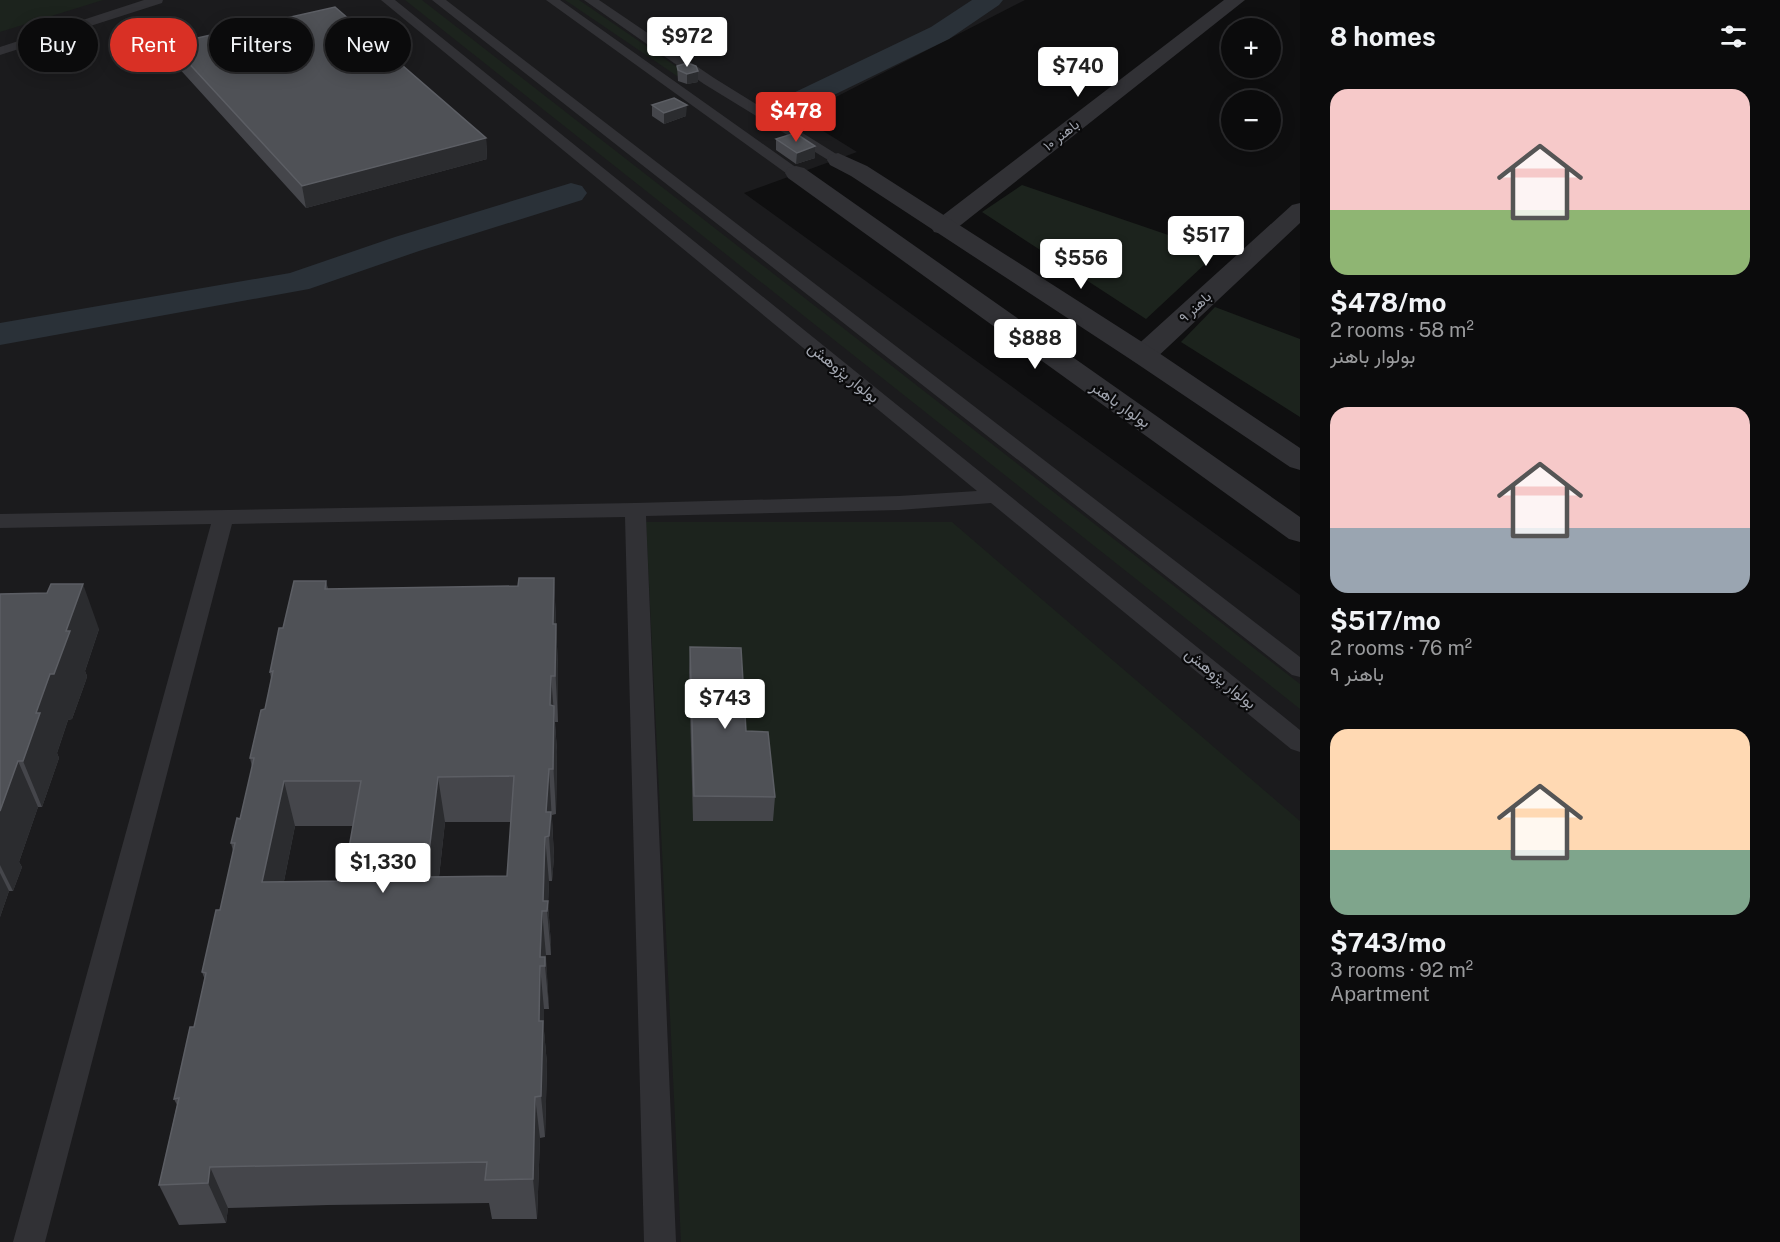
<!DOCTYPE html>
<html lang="en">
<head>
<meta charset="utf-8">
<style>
  :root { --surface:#0b0b0c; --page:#19191a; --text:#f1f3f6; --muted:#9a9b9d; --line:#2b2b2d; --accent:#d93025 }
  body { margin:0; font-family:"Public Sans",Vazirmatn,sans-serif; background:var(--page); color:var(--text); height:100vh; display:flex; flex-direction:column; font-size:22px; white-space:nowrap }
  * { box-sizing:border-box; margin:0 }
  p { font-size:20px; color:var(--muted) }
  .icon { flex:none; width:33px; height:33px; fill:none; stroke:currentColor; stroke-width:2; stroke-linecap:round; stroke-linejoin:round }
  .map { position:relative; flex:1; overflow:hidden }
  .side { display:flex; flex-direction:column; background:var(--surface); width:480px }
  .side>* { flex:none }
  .hud { position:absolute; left:18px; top:18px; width:570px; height:54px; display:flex; gap:12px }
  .tools { position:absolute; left:1221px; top:18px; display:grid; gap:12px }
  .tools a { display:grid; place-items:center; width:60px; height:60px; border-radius:50%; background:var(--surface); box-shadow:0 3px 15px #0003,0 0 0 2px var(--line); font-size:30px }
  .price { position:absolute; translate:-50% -51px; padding:0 14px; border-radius:6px; background:#fff; color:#222; font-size:20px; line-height:39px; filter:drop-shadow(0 2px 3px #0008) }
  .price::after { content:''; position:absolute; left:50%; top:36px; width:18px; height:14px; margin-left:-9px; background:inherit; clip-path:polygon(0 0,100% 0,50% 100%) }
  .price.on { background:var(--accent); color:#fff }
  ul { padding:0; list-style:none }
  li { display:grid; align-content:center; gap:12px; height:318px; padding:0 30px }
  li span { display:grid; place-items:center; height:186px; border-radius:18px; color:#555 }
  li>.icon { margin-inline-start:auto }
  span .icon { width:108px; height:108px; fill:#fffc; stroke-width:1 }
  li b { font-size:26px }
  h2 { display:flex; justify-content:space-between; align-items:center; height:72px; padding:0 30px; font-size:26px }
  .pill { padding:0 21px; border-radius:27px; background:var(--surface); box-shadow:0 3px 15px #0003,0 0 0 2px var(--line); font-size:21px; line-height:54px }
  .pill.on { background:var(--accent); color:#fff }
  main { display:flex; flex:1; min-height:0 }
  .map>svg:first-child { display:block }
</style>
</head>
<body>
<main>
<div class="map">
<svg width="1300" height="1242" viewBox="0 0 1300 1242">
  <rect width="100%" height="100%" fill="#0f0f10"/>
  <!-- built -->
  <path fill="#1b1b1d" d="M0,0H1025L799,116L857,152L744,193L1300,595V1242H0Z"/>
  <!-- green -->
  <path fill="#1c231d" d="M0,0H103L0,32Z
    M405,0H422L1300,684V709Z
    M565,0H579L687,74L677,76Z
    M1022,185L1218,252L1146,319L982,212Z
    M1215,307L1300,339V417L1181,342Z
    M646,522H952L1300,821V1242H681Z"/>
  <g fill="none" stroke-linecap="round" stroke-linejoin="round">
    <!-- canal -->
    <path fill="#2a3138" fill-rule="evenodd" d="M972,0H1003L999,5L949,39L807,108L797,111L787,108L783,102L787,96L931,27Z
      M571,183L582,186L587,193L582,200L419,251L309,289L0,345V323L290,273L395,237Z"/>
    <!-- service -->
    <path fill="#313135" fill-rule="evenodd" d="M144,0H163L162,3L0,55V47Z
      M381,0H395L1300,730V752L1291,749L991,503L899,510L646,516L676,1242H644L625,517L232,524L45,1242H13L211,524L0,528V514L635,503L899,496L977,491Z
      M432,0H446L1300,657V677L1292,675Z
      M546,0H560L804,173L796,178L790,176Z
      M584,0H599L714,78L846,160L843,163H833L704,84Z"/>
    <!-- minor -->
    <path fill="#313135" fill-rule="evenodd" d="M1224,0H1245L952,232L943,234L934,232L931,227L934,222Z
      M1300,203V223L1153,361L1143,363L1133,361L1130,355L1133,349L1292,205Z"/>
    <!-- tertiary -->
    <path fill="#313135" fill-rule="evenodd" d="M838,153L867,166L1153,349L1300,448V470L1290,467L1133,361L851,176L830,165L827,160L830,155Z
      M796,166L804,168L1300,517V542L1289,539L788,178L785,173L788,168Z"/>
  </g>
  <!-- wall -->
  <path fill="#45464b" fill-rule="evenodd" d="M171,44L486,138L487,159L306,208L176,65Z
    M677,66L698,71V82L687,84L678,81Z
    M652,105L686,116L664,124L652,116Z
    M776,139L815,158L796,164L776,150Z
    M554,578L558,669V722H555L557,751L556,814L552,815V818L554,857L552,881H549L548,904L551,945V955H546V961L549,1009H544V1031L547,1064L545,1137L540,1138L537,1219H492L489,1203L328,1205L228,1208L226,1223L179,1225L159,1185L177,1105L174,1099L194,1027L205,980L202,972L220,910L233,851L231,843L240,819L252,767L250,758L265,709L271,679L270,672L326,581L328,589L518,586ZM445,822H511L507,876L439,877ZM295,826H353L343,881H284Z
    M0,594L99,629L85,671L87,676L86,680L72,719L68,720L57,753L59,758L42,807H38L19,862L22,867L13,891H9L0,917Z
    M690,647L746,731L775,797L773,821H693L689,672Z"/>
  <!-- shaded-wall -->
  <path fill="#2b2c2f" d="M698,71V82L687,84V74Z
    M687,105L686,116L664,124V113Z
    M486,138L487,159L306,208L302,186Z
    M815,146V158L796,164L797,153Z
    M554,578L558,669V722L553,624Z
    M83,584L99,629L85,671L87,676L86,680L72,719L68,720L57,753L59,758L42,807L23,761L36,713Z
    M551,676L557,751L556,814L550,705Z
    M18,761L38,807L19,862L22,867L13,891L0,865V811Z
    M549,769L554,857L552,881L549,836L546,812Z
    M438,777L445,822L434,921L426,877Z
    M284,781L295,826L275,926L262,882Z
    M545,837L549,881L548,904L551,945V955L547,911L543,901Z
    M0,873L9,891L0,917Z
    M542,911L546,955L549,1009L545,966L540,957Z
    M540,966L544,1009V1031L547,1064L545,1137L541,1096L539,1021Z
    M535,1097L540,1138L537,1219L533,1179Z
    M210,1167L228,1208L226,1223L208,1183Z"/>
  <!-- building -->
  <path fill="#4f5156" stroke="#5c5e64" stroke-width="1.5" fill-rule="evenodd" d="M335,7L486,138L302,186L171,44Z
    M687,63L696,66L698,71L687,74L678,70L677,66Z
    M674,98L687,105L664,113L652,105Z
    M795,133L815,146L797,153L776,139Z
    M519,578H554L553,624H556L555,676H551L550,705L554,706L553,769H549L546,812H551L549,836L545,837L543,901H548L547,911H542L540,957H545V966H540L539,1021H543L541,1096L535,1097L533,1179L485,1180L487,1162L315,1165L210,1167L208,1183L159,1185L179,1098L174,1099L190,1027H194L206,973L202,972L216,910H220L235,843H231L237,818L240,819L254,758H250L261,710L265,709L273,671L270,672L278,633L279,628H283L294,581H326L325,589L518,586ZM514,776L507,876L426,877L438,777ZM284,781H361L343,881L262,882Z
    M51,584H83L66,631H70L54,674H50L36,713H40L23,761H18L0,811V594L47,593Z
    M690,647L741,648L746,731L768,732L775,797L694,796Z"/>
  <g text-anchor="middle" stroke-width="4.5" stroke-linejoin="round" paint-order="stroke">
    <!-- far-street labels -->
    <g font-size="14" fill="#a2a6b0" stroke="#0a0a0b">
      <text transform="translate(1061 135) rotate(-38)" y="5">باهنر ۱۰</text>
      <text transform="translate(1195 307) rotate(-43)" y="5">باهنر ۹</text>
    </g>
    <!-- street labels -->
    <g font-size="16" fill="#a2a6b0" stroke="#0a0a0b">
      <text transform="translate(844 372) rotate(39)" y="6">بولوار پژوهش</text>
      <text transform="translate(1121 404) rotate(35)" y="6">بولوار باهنر</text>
      <text transform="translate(1221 678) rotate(39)" y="6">بولوار پژوهش</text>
    </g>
  </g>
</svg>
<div class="tools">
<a>+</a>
<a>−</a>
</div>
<b class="price" style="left:687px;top:68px">$972</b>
<b class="price" style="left:1078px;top:98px">$740</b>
<b class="price on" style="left:796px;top:143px">$478</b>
<b class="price" style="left:1206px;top:267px">$517</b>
<b class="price" style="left:1081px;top:290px">$556</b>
<b class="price" style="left:1035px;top:370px">$888</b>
<b class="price" style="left:725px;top:730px">$743</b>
<b class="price" style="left:383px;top:894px">$1,330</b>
<div class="hud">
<a class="pill">Buy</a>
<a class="pill on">Rent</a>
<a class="pill">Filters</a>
<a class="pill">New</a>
</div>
</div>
<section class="side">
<h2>8 homes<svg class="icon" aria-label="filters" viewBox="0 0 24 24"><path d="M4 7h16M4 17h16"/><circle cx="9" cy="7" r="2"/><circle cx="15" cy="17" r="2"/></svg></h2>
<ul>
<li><span style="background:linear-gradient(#f6c9c9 65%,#8fb573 0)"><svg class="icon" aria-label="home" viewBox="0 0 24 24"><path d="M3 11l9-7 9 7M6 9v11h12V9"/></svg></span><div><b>$478/mo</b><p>2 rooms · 58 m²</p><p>بولوار باهنر</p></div></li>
<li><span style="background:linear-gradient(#f6c9c9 65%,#9aa5b1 0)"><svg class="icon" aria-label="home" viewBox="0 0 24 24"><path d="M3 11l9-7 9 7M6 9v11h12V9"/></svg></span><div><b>$517/mo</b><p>2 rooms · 76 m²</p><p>باهنر ۹</p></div></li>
<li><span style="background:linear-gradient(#ffd9b3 65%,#7fa58c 0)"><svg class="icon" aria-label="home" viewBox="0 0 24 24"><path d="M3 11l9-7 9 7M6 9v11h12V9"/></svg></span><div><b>$743/mo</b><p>3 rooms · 92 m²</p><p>Apartment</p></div></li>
</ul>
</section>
</main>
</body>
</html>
